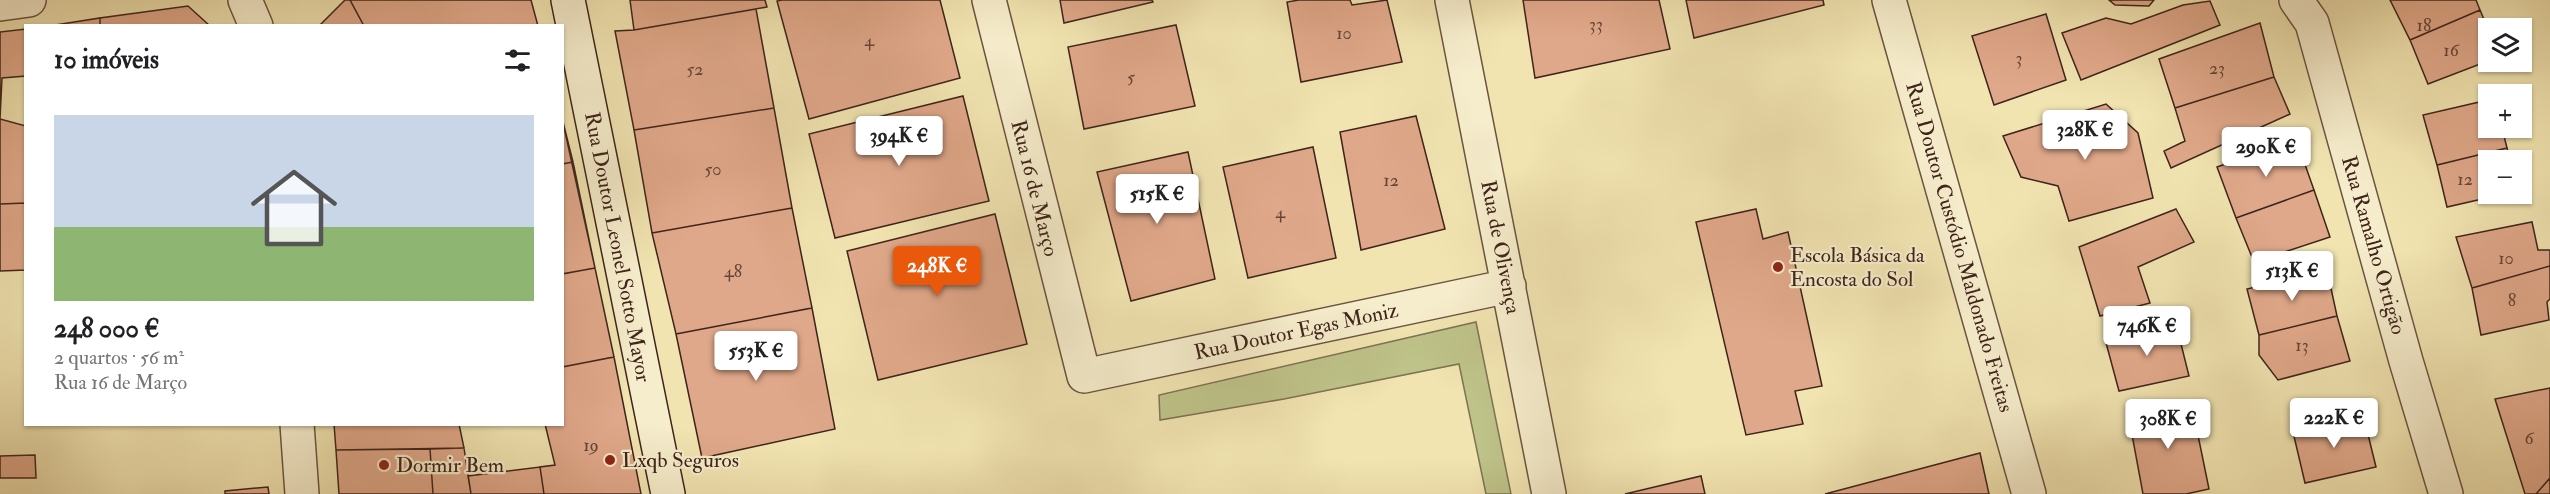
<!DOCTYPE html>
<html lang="pt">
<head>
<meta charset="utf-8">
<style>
  :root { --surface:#fff; --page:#f2f2f2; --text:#202124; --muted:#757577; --accent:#ea580c }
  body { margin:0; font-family:"IM FELL Double Pica",serif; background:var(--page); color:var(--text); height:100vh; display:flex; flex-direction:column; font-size:22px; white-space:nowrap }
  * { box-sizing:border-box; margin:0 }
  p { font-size:20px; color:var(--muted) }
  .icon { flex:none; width:33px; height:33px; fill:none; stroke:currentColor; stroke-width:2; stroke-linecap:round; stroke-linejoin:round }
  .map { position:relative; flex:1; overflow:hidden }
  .drawer { position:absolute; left:24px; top:24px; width:540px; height:402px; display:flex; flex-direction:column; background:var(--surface); border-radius:0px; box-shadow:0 2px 4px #0004 }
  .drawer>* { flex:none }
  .tools { position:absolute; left:2478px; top:18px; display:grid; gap:12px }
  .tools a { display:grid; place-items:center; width:54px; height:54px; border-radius:0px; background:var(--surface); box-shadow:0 2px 4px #0004; font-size:30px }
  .price { position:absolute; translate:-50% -51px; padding:0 14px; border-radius:6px; background:#fff; color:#222; font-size:20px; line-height:39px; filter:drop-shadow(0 2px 3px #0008) }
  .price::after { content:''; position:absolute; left:50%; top:36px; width:18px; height:14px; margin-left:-9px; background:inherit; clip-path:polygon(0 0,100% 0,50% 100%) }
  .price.active { background:var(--accent); color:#fff }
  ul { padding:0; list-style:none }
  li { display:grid; align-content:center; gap:12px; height:318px; padding:0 30px }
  li span { display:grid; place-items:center; height:186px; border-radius:0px; color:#555 }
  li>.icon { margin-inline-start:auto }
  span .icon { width:108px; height:108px; fill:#fffc; stroke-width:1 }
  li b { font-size:26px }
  h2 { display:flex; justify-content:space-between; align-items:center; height:72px; padding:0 30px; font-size:26px }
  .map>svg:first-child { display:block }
</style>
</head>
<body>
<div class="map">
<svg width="2550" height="494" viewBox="0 0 2550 494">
  <rect width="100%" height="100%" fill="#f1e4b1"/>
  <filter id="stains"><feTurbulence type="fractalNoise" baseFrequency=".00333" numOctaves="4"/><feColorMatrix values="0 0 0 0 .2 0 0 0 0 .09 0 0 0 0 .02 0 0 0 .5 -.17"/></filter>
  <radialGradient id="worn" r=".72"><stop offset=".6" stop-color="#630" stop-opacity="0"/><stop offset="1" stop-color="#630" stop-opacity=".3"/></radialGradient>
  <!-- green -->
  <path fill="#bec389" stroke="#7e7452" stroke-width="1.5" d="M1476,322L1511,494H1486L1459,364L1284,399L1160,420L1159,395Z"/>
  <!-- building -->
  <path fill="#e0a88a" stroke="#3e241b" stroke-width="1.5" d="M345,0H350L364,26H319Z
    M350,0H531L538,26H364Z
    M630,0H765L767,7L634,30Z
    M782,0H940L960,78L809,119L777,1Z
    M1060,0H1152L1153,2L1064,23Z
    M1299,0H1350L1352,5L1387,0L1402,62L1301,82L1287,2Z
    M1523,0H1659L1670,49L1535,78Z
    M1686,0H1823L1824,5L1694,38Z
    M2109,0H2154L2149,6L2115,5Z
    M2390,0H2476L2480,10L2410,40Z
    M2210,1L2220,25L2081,80L2062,33L2106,18L2131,24L2183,5Z
    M188,6L210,26H100V18Z
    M756,9L774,108L634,130L615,31L634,30Z
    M2480,10L2488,29V61L2428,84L2410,40Z
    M2046,14L2066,80L1994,105L1972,36Z
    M100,18V26H49Z
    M2260,23L2274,77L2175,108L2159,59Z
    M1176,25L1195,106L1084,129L1068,47Z
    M26,29V76L2,78L0,119V32Z
    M2274,77L2290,114L2171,168L2164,151L2185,141L2175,108Z
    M963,96L989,201L835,238L809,134Z
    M2488,100V128H2502L2507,148L2437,165L2423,115Z
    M2106,104L2138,133L2153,198L2069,221L2058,186L2021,177L2003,136Z
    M774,108L792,208L652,233L634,130Z
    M1416,116L1445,229L1361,250L1340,132Z
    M562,118L573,162L562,164Z
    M562,118L595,268L562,274Z
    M0,119L26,126V203L0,204Z
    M2296,139L2314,190L2236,218L2217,167Z
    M1313,147L1336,258L1248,278L1223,167Z
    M2507,148L2510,160H2488V194H2504L2447,207L2437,165Z
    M1188,152L1215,279L1131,301L1097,172Z
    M573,162L595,268L562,274V164Z
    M2314,190L2330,237L2254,262L2236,218Z
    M26,203V270L0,271V204Z
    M792,208L812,308L676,334L652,233Z
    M1756,209L1763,239L1788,232L1822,386L1795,391L1803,424L1746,435L1696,222Z
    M2176,209L2194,242L2138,267L2150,303L2100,316L2079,247Z
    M995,214L1027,344L878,380L847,251Z
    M2532,222L2538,250H2550V266L2472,288L2456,237Z
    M2550,266V299L2547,302L2549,320L2481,335L2472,288Z
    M595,268L614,357L562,367V274Z
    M2327,270L2337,316L2259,335L2247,289Z
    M812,308L835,429L702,458L676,334Z
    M2337,316L2350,361L2278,380L2259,355V335Z
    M2176,324L2189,376L2119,391L2105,339Z
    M614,357L641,494H544L540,467L555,465L545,424H562V367Z
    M2550,388V478L2536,494H2525L2495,399Z
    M2191,401L2209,489L2186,494H2143L2128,413Z
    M2363,414L2376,467L2305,483L2293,432Z
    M334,424H459L464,448L336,450Z
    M464,448L471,494H433L430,449Z
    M430,449L433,494H339L336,450Z
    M1980,453L1989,494H1825Z
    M35,455L36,478H0V456Z
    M540,467L544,494H471L468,476Z
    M1701,476L1705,494H1625Z
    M2550,478V494H2536Z
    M268,487L269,494H225V491Z"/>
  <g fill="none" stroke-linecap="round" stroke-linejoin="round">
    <defs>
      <path id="street" d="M245,0L256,26
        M989,0L1084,376L1509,286
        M1452,0L1549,494
        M1889,0L2029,494
        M2296,0L2312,23L2406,361L2446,494
        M0,4L29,0
        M297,424L302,494"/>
      <path id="secondary" d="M568,0L668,494"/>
    </defs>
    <!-- street casing -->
    <use href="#street" stroke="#6b5440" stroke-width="36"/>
    <!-- secondary casing -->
    <use href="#secondary" stroke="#3e241b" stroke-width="36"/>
    <!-- street -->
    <use href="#street" stroke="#f6edcc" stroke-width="33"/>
    <!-- secondary -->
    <use href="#secondary" stroke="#f6edcc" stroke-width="33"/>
  </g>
  <!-- markers -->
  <g fill="#8f2418" stroke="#f6edcc" stroke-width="2">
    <circle cx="1778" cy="267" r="6"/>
    <circle cx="610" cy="460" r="6"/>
    <circle cx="384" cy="465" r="6"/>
  </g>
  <g text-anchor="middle" stroke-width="4.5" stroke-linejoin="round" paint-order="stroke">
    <!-- number labels -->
    <g font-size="18" fill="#664537">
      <text x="1596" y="30">33</text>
      <text x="2424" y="31">18</text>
      <text x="1344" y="39">10</text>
      <text x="869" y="46">4</text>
      <text x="2451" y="56">16</text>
      <text x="2019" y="64">3</text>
      <text x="2217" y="74">23</text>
      <text x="695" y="75">52</text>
      <text x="1131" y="83">5</text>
      <text x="713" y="175">50</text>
      <text x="2465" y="185">12</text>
      <text x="1391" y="186">12</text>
      <text x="1280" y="218">4</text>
      <text x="2506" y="264">10</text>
      <text x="733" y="277">48</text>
      <text x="2512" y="306">8</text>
      <text x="2302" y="351">13</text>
      <text x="2529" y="444">6</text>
      <text x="591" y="451">19</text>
    </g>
    <!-- street labels -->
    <g font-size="21" fill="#3e241b" stroke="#f6edcc">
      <text transform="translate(1035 188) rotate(76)" y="7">Rua 16 de Março</text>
      <text transform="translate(2374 245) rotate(74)" y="7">Rua Ramalho Ortigão</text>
      <text transform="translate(618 247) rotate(79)" y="7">Rua Doutor Leonel Sotto Mayor</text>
      <text transform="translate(1501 247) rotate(79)" y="7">Rua de Olivença</text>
      <text transform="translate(1960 247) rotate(74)" y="7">Rua Doutor Custódio Maldonado Freitas</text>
      <text transform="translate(1296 331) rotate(-12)" y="7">Rua Doutor Egas Moniz</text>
    </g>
    <!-- poi labels -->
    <g font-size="21" fill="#3e241b" stroke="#f6edcc" text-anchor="start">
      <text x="1790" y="262">Escola Básica da<tspan x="1790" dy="24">Encosta do Sol</tspan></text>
      <text x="622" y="467">Lxqb Seguros</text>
      <text x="396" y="472">Dormir Bem</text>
    </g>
  </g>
  <rect width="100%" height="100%" filter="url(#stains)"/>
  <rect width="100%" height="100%" fill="url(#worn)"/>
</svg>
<div class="tools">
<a><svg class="icon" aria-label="layers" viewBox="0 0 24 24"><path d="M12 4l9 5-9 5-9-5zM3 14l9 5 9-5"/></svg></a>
<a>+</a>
<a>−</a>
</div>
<b class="price" style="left:2085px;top:161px">328K €</b>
<b class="price" style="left:899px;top:167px">394K €</b>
<b class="price" style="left:2266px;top:178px">290K €</b>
<b class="price" style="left:1157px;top:225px">515K €</b>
<b class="price active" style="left:937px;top:297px">248K €</b>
<b class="price" style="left:2292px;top:302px">513K €</b>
<b class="price" style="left:2147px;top:357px">746K €</b>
<b class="price" style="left:756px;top:382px">553K €</b>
<b class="price" style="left:2334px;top:449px">222K €</b>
<b class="price" style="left:2168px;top:450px">308K €</b>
<section class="drawer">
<h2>10 imóveis<svg class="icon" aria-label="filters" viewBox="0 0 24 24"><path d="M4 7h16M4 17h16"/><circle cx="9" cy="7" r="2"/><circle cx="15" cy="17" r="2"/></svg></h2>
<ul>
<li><span style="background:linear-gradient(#c9d6e8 60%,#8fb573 0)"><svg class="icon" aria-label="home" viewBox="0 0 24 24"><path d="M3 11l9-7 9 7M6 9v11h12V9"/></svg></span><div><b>248 000 €</b><p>2 quartos · 56 m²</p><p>Rua 16 de Março</p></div></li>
</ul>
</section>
</div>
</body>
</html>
